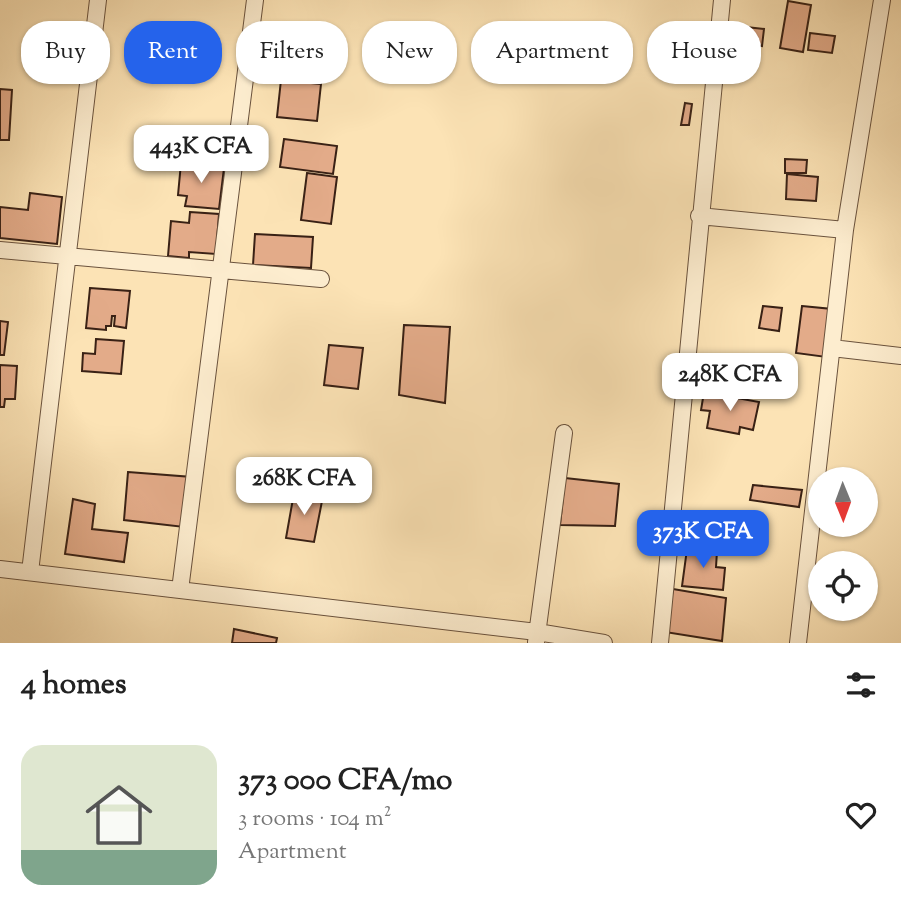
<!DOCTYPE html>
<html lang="en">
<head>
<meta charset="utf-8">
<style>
  :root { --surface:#fff; --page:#f2f2f2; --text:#222; --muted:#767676; --line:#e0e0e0; --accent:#2563eb }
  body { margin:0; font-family:"Sorts Mill Goudy",serif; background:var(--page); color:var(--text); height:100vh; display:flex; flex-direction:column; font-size:26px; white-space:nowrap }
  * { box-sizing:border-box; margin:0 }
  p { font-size:23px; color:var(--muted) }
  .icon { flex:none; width:38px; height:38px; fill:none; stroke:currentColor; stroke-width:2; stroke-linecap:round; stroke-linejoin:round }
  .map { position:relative; height:643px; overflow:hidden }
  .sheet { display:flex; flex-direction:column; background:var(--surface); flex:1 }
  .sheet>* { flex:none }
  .top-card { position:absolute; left:21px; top:21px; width:859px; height:63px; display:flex; gap:14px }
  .needle { width:46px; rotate:179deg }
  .tools { position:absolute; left:808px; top:467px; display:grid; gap:14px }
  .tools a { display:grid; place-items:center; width:70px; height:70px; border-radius:50%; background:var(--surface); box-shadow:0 2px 5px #0004; font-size:35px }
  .price { position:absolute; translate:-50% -60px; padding:0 16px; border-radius:14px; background:#fff; color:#222; font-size:23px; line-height:46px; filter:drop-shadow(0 2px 4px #0008) }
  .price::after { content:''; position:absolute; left:50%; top:42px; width:21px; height:16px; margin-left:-10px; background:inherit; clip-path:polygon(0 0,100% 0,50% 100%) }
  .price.current { background:var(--accent); color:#fff }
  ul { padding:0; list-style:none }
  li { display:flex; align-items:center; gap:21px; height:175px; padding:0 21px }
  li+li { border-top:2px solid var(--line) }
  li span { display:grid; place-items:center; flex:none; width:196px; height:140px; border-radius:21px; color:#555 }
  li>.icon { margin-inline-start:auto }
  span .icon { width:84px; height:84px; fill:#fffc; stroke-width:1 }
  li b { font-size:30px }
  h2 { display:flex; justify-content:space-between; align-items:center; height:84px; padding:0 21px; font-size:30px }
  .chip { padding:0 24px; border-radius:28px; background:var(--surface); box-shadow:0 2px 5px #0004; font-size:24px; line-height:63px }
  .chip.current { background:var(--accent); color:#fff }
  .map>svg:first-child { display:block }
</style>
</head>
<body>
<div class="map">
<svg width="901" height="643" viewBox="0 0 901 643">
  <rect width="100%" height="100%" fill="#fce3b5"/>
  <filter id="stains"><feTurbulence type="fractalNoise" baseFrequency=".00286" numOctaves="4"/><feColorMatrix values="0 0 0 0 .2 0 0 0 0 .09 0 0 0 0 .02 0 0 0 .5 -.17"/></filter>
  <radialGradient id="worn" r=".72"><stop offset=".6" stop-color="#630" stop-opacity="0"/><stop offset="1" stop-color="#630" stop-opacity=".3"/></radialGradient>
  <!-- building -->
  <path fill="#e3ab89" stroke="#392115" stroke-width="2" d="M788,1L811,5L803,52L780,48Z
    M746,27L764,29L762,46L743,43Z
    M810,33L835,36L832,53L808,50Z
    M281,80L321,84L317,121L277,117Z
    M0,89L12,90L9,140H0Z
    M685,103L692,104L689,125H681Z
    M284,139L337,146L333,174L280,167Z
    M785,159L807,160L806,173H785Z
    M181,163L224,168L219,209L185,206L187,196L178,195Z
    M307,173L337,177L331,224L301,220Z
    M787,174L818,177L816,201L786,199Z
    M30,193L62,197L57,244L0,238V207L28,210Z
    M190,212L219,214L216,254L189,252V258L168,256L171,221L189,223Z
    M255,234L313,237L311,268L253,265Z
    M90,288L130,291L126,328L114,326L115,316H112L111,326H106V330L86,328Z
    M763,306L782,308L779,331L759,328Z
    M802,306L832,309L826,357L796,353Z
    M0,321L8,322L4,355H0Z
    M404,325L450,327L445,403L399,395Z
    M96,339L124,341L121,374L82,371L83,353L95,354Z
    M329,345L363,348L358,389L324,385Z
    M0,365L17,366L15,399H5L4,407H0Z
    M704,392L759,402L753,430L740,427L739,434L707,428L710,411L701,410Z
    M128,472L192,477L184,527L124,520Z
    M565,478L619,484L615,526L560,525Z
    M753,485L802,490L799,507L750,500Z
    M294,493L323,496L314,542L286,538Z
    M73,499L95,504L92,529L128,533L124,562L65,554Z
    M687,549L717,551L716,567L725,568L723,590L682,586Z
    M673,589L726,598L722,641L665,632Z
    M234,629L277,638L276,643H232Z"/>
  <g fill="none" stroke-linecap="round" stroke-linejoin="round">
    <defs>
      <path id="street" d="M699,216L845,230
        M0,250L321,279
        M832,348L901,356
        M0,569L537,632L604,643
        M30,572L98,0
        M180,590L255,0
        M536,642L564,433
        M660,643L722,0
        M798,643L845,230L882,0"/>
    </defs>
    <!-- street casing -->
    <use href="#street" stroke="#6a523d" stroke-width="18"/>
    <!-- street -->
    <use href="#street" stroke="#fdedcf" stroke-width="16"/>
  </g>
  <rect width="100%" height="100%" filter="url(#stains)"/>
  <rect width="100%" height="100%" fill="url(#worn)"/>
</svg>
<div class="tools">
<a><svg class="needle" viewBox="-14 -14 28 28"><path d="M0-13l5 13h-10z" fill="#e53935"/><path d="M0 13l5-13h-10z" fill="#767676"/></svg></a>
<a><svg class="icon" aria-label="locate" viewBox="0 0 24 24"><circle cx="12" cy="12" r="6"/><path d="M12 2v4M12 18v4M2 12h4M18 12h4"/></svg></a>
</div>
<b class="price" style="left:201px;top:185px">443K CFA</b>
<b class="price" style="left:730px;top:413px">248K CFA</b>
<b class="price" style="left:304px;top:517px">268K CFA</b>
<b class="price current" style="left:703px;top:570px">373K CFA</b>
<div class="top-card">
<a class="chip">Buy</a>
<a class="chip current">Rent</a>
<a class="chip">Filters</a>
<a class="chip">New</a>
<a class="chip">Apartment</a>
<a class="chip">House</a>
</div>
</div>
<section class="sheet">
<h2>4 homes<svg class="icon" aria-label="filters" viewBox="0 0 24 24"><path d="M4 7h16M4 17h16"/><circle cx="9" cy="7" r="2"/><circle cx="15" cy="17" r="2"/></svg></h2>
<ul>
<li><span style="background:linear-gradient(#dfe7d0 75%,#7fa58c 0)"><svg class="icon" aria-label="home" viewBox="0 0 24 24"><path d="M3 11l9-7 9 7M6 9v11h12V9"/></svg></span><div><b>373 000 CFA/mo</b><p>3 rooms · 104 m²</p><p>Apartment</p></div><svg class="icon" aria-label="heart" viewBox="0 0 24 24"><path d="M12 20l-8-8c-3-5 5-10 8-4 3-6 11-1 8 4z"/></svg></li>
</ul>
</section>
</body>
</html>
